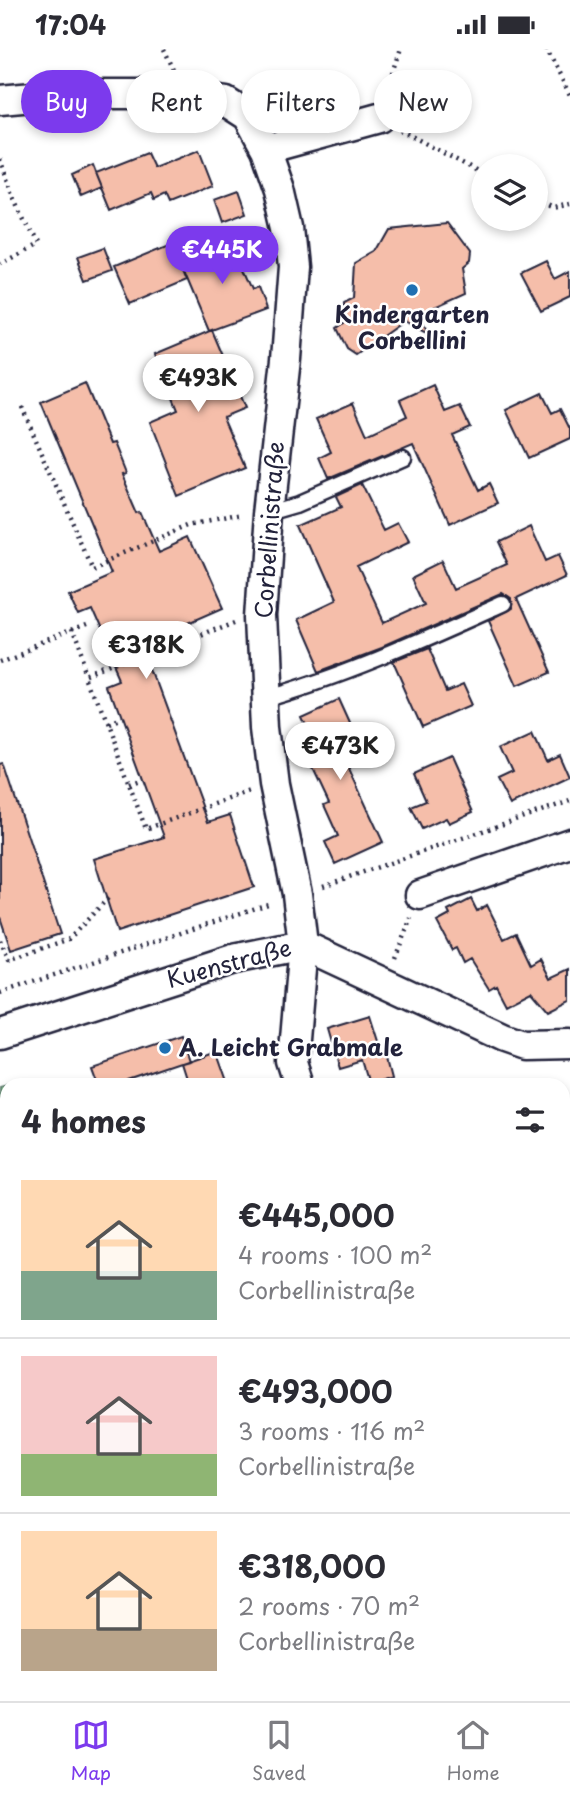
<!DOCTYPE html>
<html lang="en">
<head>
<meta charset="utf-8">
<style>
  :root { --surface:#fff; --page:#f2f2f3; --text:#2b2b33; --muted:#7c7c81; --line:#e1e1e2; --accent:#7c3aed }
  body { margin:0; font-family:"Playpen Sans",sans-serif; background:var(--page); color:var(--text); height:100vh; display:flex; flex-direction:column; font-size:26px; white-space:nowrap }
  * { box-sizing:border-box; margin:0 }
  p { font-size:23px; color:var(--muted) }
  .icon { flex:none; width:38px; height:38px; fill:none; stroke:currentColor; stroke-width:2; stroke-linecap:round; stroke-linejoin:round }
  .map { position:relative; flex:1; overflow:hidden }
  .details { position:absolute; left:0px; top:1029px; width:570px; height:623px; display:flex; flex-direction:column; background:var(--surface); border-radius:21px 21px 0 0; box-shadow:0 4px 10px #0003 }
  .details>* { flex:none }
  .banner { position:absolute; left:21px; top:21px; width:528px; height:63px; display:flex; gap:14px }
  .fabs { position:absolute; left:471px; top:105px; display:grid; gap:14px }
  .fabs a { display:grid; place-items:center; width:77px; height:77px; border-radius:50%; background:var(--surface); box-shadow:0 4px 10px #0003; font-size:35px }
  .price { position:absolute; translate:-50% -60px; padding:0 16px; border-radius:24px; background:#fff; color:#222; font-size:23px; line-height:46px; filter:drop-shadow(0 2px 4px #0008) }
  .price::after { content:''; position:absolute; left:50%; top:42px; width:21px; height:16px; margin-left:-10px; background:inherit; clip-path:polygon(0 0,100% 0,50% 100%) }
  .price.on { background:var(--accent); color:#fff }
  ul { padding:0; list-style:none }
  li { display:flex; align-items:center; gap:21px; height:175px; padding:0 21px }
  li+li { border-top:2px solid var(--line) }
  li span { display:grid; place-items:center; flex:none; width:196px; height:140px; border-radius:0px; color:#555 }
  li>.icon { margin-inline-start:auto }
  span .icon { width:84px; height:84px; fill:#fffc; stroke-width:1 }
  li b { font-size:30px }
  h2 { display:flex; justify-content:space-between; align-items:center; height:84px; padding:0 21px; font-size:30px }
  .pill { padding:0 24px; border-radius:32px; background:var(--surface); box-shadow:0 4px 10px #0003; font-size:24px; line-height:63px }
  .pill.on { background:var(--accent); color:#fff }
  .status { display:flex; justify-content:space-between; align-items:center; height:49px; padding:0 35px; background:var(--surface); direction:ltr }
  .status svg { height:19px; fill:currentColor }
  .menu { display:flex; justify-content:space-around; align-items:center; height:98px; border-top:2px solid var(--line); background:var(--surface); font-size:19px; color:var(--muted) }
  .menu a { display:grid; justify-items:center; gap:4px }
  .menu .on { color:var(--accent) }
  .map>svg:first-child { display:block }
</style>
</head>
<body>
<div class="status"><b>17:04</b><svg viewBox="0 0 49 12"><path d="M0 12V9h3v3zM5 12V6h3v6zM10 12V3h3v9zM15 12V0h3v12zM26 1h20v11H26zM47 4h2v5h-2z"/></svg></div>
<div class="map">
<svg width="570" height="1652" viewBox="0 0 570 1652">
  <rect width="100%" height="100%" fill="#fff"/>
  <filter id="ink" filterUnits="userSpaceOnUse"><feTurbulence type="fractalNoise" baseFrequency=".0143" numOctaves="2"/><feDisplacementMap in="SourceGraphic" scale="14" xChannelSelector="R" yChannelSelector="G"/><feConvolveMatrix kernelMatrix="1 2 1 2 8 2 1 2 1" color-interpolation-filters="sRGB"/></filter>
  <g filter="url(#ink)">
    <!-- green -->
    <path fill="#a2e1a9" stroke="#628272" stroke-width="2" d="M7,1037V1645H75L47,1652H0V1039Z
      M564,1543H570V1596H564Z
      M564,1617H570V1652H287L323,1645H564Z"/>
    <g fill="none" stroke-linecap="round" stroke-linejoin="round">
      <!-- river -->
      <path stroke="#80c7e1" stroke-width="49" d="M564,1591H570
        M148,1652L188,1645"/>
    </g>
    <!-- building -->
    <path fill="#f5beaa" stroke="#22223b" stroke-width="2" d="M199,101L213,137L168,155L164,146L154,151L151,144L111,161L96,124L147,104L154,119Z
      M93,116L102,139L81,148L72,126Z
      M239,142L247,165L222,174L214,151Z
      M447,174L470,205L469,214L462,220L466,244L419,265L428,285L404,272L356,306L347,300L337,279L344,274V254L354,249L356,214L376,203L389,180Z
      M232,191L253,240L258,238L266,261L209,282L180,213Z
      M172,194L187,231L130,255L114,218Z
      M103,199L112,222L87,231L78,208Z
      M546,212L555,230L570,222V248L541,262L521,224Z
      M212,281L245,359L223,368L245,419L179,447L150,373L178,361L155,305Z
      M85,334L110,395L114,394L126,424L122,425L139,464L142,463L159,502L190,488L222,559L142,594L208,773L230,766L254,838L117,883L94,810L164,788L109,637L122,632L90,559L78,564L68,542L112,523L41,353Z
      M433,336L445,363L460,357L470,378L452,386L478,441L489,435L498,454L450,476L413,394L328,430L319,409L331,403L316,370L353,354L367,386L407,367L400,351Z
      M542,344L552,364L560,360L570,380V390L529,409L506,361Z
      M362,436L384,481L398,474L408,493L356,518L382,574L426,554L413,526L443,511L456,539L507,516L496,493L529,477L545,513L558,507L567,526L516,550L549,623L517,637L488,572L511,560V550L503,545L382,598L318,622L296,571L334,553L300,476L341,458L336,448Z
      M427,600L445,642L461,635L471,657L423,678L394,613Z
      M339,650L363,703L345,711L383,793L335,815L325,793L338,787L324,756L329,754L305,703L318,697L304,666Z
      M535,682L548,711L560,705L570,728L510,756L497,731L512,724L500,698Z
      M449,709L473,763L449,774L446,769L422,780L411,758L426,752L414,725Z
      M4,715L60,885L11,901L0,868V716Z
      M471,850L477,862L487,856L504,890L516,884L531,916L541,910L551,929L570,920V951L548,962L531,942L506,955L496,936L489,940L470,910L463,914L456,899L452,901L437,873L450,866L448,862Z
      M370,967L382,1005L386,1004L392,1027L369,1034L362,1011L338,1018L327,980Z
      M181,987L189,1012L182,1014L217,1002L229,1036H189L182,1014L129,1032L130,1036H99L92,1017Z"/>
    <g fill="none" stroke-linecap="round" stroke-linejoin="round">
      <defs>
        <path id="lane" d="M269,462L300,453L403,408
          M264,649C347,626 425,590 503,555
          M564,1177L570,1199"/>
        <path id="street" d="M0,51L66,45H160L226,53L248,67L266,100L280,140L289,179L293,218L286,310L269,462L262,566L267,678L274,735L297,845L303,896L293,1014L300,1036
          M266,100L379,69
          M420,846L570,794
          M0,985L233,910L303,896L502,989L522,996L570,995
          M564,1299L570,1298"/>
      </defs>
      <!-- lane casing -->
      <use href="#lane" stroke="#22223b" stroke-width="19"/>
      <!-- street casing -->
      <use href="#street" stroke="#22223b" stroke-width="33"/>
      <!-- path -->
      <path stroke="#22223b" stroke-width="4.5" stroke-dasharray="2 5" stroke-linecap="butt" d="M164,0L174,21
        M546,0L570,46
        M386,44L401,0
        M400,81L483,125
        M0,110L12,144L36,196L0,215
        M536,150L553,159L570,155
        M22,358L92,518L191,476L243,466
        M236,571L89,629L146,780L250,742
        M72,583L89,629
        M0,611L87,578
        M106,673L120,668
        M129,735L143,730
        M323,837L570,752
        M0,891L9,911L69,890L111,846
        M395,909L411,869
        M0,944L271,854
        M0,1115L7,1136
        M0,1227L7,1224
        M0,1363L7,1360
        M0,1496L7,1494
        M0,1511L7,1517
        M564,1534L570,1533
        M0,1592L7,1588
        M0,1593L7,1615
        M564,1623L570,1624
        M287,1652L323,1645"/>
      <!-- lane -->
      <use href="#lane" stroke="#fff" stroke-width="14"/>
      <!-- street -->
      <use href="#street" stroke="#fff" stroke-width="28"/>
    </g>
  </g>
  <!-- markers -->
  <g fill="#1f6fb2" stroke="#fff" stroke-width="2.5">
    <circle cx="412" cy="241" r="7"/>
    <circle cx="165" cy="999" r="7"/>
  </g>
  <g text-anchor="middle" stroke-width="5" stroke-linejoin="round" paint-order="stroke">
    <!-- poi labels -->
    <g font-size="23" font-weight="bold" fill="#22223b" stroke="#fff">
      <text x="412" y="274">Kindergarten<tspan x="412" dy="26">Corbellini</tspan></text>
      <text x="179" y="1007" text-anchor="start">A. Leicht Grabmale</text>
    </g>
    <!-- street labels -->
    <g font-size="23" fill="#22223b" stroke="#fff">
      <text transform="translate(270 481) rotate(-86)" y="8">Corbellinistraße</text>
      <text transform="translate(229 915) rotate(-15)" y="8">Kuenstraße</text>
    </g>
  </g>
</svg>
<div class="fabs">
<a><svg class="icon" aria-label="layers" viewBox="0 0 24 24"><path d="M12 4l9 5-9 5-9-5zM3 14l9 5 9-5"/></svg></a>
</div>
<b class="price on" style="left:222px;top:237px">€445K</b>
<b class="price" style="left:198px;top:365px">€493K</b>
<b class="price" style="left:146px;top:632px">€318K</b>
<b class="price" style="left:340px;top:733px">€473K</b>
<div class="banner">
<a class="pill on">Buy</a>
<a class="pill">Rent</a>
<a class="pill">Filters</a>
<a class="pill">New</a>
</div>
<section class="details">
<h2>4 homes<svg class="icon" aria-label="filters" viewBox="0 0 24 24"><path d="M4 7h16M4 17h16"/><circle cx="9" cy="7" r="2"/><circle cx="15" cy="17" r="2"/></svg></h2>
<ul>
<li><span style="background:linear-gradient(#ffd9b3 65%,#7fa58c 0)"><svg class="icon" aria-label="home" viewBox="0 0 24 24"><path d="M3 11l9-7 9 7M6 9v11h12V9"/></svg></span><div><b>€445,000</b><p>4 rooms · 100 m²</p><p>Corbellinistraße</p></div></li>
<li><span style="background:linear-gradient(#f6c9c9 70%,#8fb573 0)"><svg class="icon" aria-label="home" viewBox="0 0 24 24"><path d="M3 11l9-7 9 7M6 9v11h12V9"/></svg></span><div><b>€493,000</b><p>3 rooms · 116 m²</p><p>Corbellinistraße</p></div></li>
<li><span style="background:linear-gradient(#ffd9b3 70%,#b9a48a 0)"><svg class="icon" aria-label="home" viewBox="0 0 24 24"><path d="M3 11l9-7 9 7M6 9v11h12V9"/></svg></span><div><b>€318,000</b><p>2 rooms · 70 m²</p><p>Corbellinistraße</p></div></li>
</ul>
</section>
</div>
<nav class="menu">
<a class="on"><svg class="icon" aria-label="map" viewBox="0 0 24 24"><path d="M3 6l6-2 6 2 6-2v14l-6 2-6-2-6 2zM9 4v14M15 6v14"/></svg>Map</a>
<a><svg class="icon" aria-label="saved" viewBox="0 0 24 24"><path d="M7 4h10v16l-5-4-5 4z"/></svg>Saved</a>
<a><svg class="icon" aria-label="home" viewBox="0 0 24 24"><path d="M3 11l9-7 9 7M6 9v11h12V9"/></svg>Home</a>
</nav>
</body>
</html>
